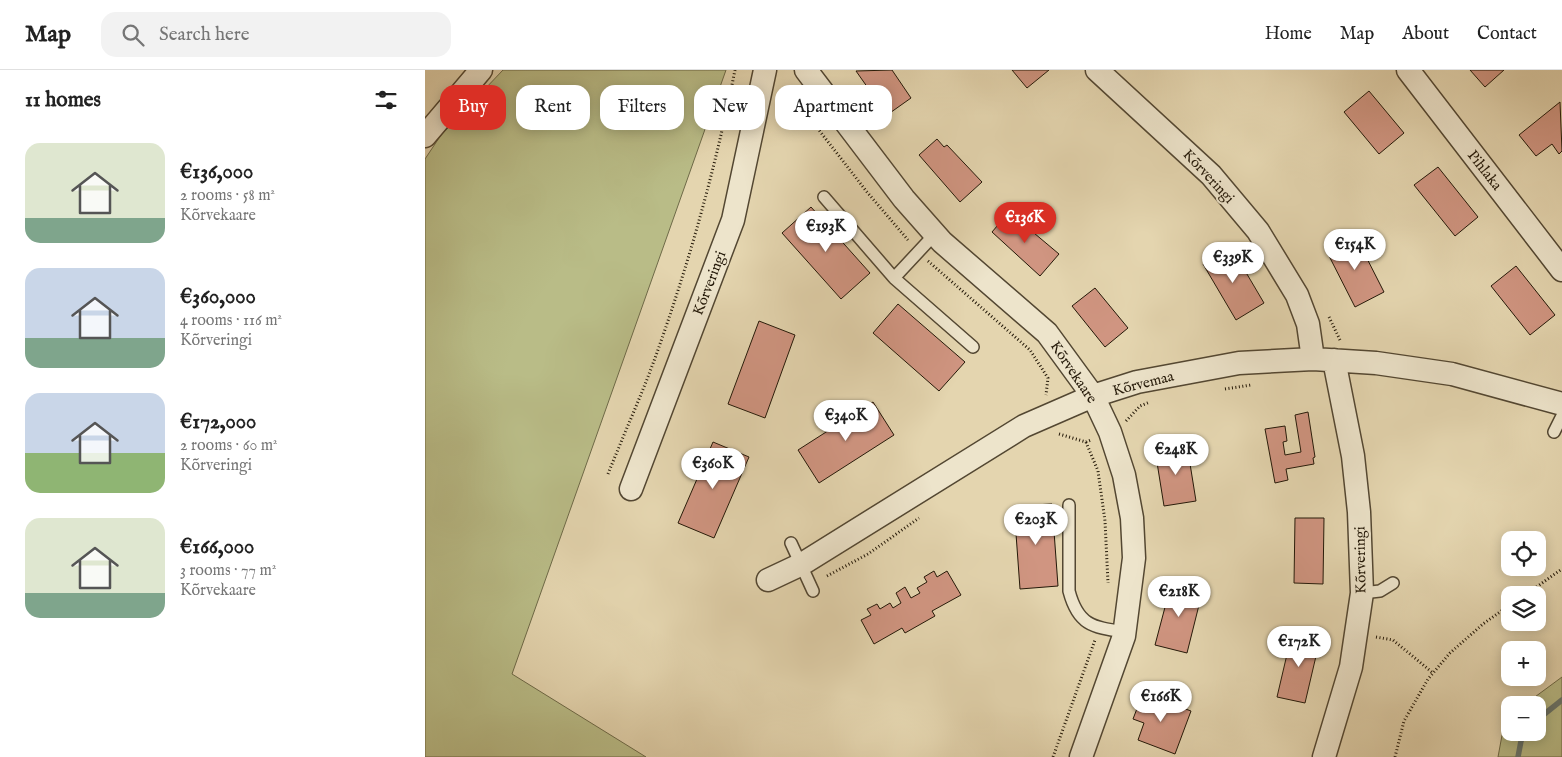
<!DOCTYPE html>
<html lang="en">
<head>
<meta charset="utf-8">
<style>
  :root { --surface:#fff; --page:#f2f2f2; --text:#222; --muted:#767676; --line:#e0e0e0; --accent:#d93025 }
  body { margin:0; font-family:"IM FELL English",serif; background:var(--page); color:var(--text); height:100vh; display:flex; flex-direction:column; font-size:19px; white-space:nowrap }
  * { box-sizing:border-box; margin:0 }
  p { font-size:16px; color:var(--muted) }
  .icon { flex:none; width:28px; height:28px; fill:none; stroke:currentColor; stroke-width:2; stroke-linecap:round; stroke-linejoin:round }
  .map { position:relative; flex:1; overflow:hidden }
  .details { display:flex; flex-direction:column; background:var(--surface); width:425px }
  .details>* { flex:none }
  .banner { position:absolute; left:15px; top:15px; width:475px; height:45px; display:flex; gap:10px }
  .tools { position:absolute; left:1076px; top:461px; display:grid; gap:10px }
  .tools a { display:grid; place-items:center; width:45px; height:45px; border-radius:10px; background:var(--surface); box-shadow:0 2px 12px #0003; font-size:25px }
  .price { position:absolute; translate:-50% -42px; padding:0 11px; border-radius:18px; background:#fff; color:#222; font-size:16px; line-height:32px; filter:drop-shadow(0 1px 2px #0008) }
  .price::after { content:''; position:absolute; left:50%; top:30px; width:15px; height:11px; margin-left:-8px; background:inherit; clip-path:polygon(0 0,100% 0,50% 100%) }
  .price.on { background:var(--accent); color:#fff }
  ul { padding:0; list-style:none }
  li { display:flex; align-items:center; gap:15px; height:125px; padding:0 25px }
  li span { display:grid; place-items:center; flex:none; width:140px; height:100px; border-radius:15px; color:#555 }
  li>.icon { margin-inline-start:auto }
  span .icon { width:60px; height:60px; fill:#fffc; stroke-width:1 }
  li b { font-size:21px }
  h2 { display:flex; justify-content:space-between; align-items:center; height:60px; padding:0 25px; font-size:21px }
  .chip { padding:0 18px; border-radius:15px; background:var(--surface); box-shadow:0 2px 12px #0003; font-size:18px; line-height:45px }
  .chip.on { background:var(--accent); color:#fff }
  header { display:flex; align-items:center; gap:30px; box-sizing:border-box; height:70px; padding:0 25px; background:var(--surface); border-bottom:1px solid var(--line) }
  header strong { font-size:24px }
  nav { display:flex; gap:28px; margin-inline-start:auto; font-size:18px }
  .search { width:350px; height:45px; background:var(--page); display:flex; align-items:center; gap:12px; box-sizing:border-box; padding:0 18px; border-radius:15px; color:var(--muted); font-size:19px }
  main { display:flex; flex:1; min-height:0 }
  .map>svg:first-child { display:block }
</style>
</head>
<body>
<header>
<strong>Map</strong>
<div class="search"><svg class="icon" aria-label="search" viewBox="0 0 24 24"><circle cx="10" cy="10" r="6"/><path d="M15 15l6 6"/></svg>Search here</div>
<nav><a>Home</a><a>Map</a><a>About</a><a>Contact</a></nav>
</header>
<main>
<section class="details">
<h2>11 homes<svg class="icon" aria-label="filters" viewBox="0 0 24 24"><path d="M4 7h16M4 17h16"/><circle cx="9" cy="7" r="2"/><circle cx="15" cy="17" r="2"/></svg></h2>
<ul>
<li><span style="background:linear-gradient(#dfe7d0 75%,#7fa58c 0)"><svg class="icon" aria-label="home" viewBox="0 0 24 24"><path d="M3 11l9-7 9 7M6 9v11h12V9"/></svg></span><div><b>€136,000</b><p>2 rooms · 58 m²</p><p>Kõrvekaare</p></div></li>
<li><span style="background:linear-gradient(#c9d6e8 70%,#7fa58c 0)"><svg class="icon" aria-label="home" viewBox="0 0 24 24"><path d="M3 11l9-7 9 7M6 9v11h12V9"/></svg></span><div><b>€360,000</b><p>4 rooms · 116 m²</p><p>Kõrveringi</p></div></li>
<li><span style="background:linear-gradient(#c9d6e8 60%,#8fb573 0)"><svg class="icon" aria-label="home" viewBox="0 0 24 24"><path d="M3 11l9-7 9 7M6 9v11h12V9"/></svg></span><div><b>€172,000</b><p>2 rooms · 60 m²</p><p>Kõrveringi</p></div></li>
<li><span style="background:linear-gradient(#dfe7d0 75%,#7fa58c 0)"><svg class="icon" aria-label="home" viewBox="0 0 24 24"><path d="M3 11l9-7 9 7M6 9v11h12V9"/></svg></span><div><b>€166,000</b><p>3 rooms · 77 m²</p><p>Kõrvekaare</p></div></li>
</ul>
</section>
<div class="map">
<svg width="1137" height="687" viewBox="0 0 1137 687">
  <rect width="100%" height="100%" fill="#e4d5af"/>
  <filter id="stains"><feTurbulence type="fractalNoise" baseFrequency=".004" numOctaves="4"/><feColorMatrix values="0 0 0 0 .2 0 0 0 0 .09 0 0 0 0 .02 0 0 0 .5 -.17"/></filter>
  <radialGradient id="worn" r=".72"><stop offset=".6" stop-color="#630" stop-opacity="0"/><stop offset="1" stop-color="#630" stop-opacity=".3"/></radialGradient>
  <!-- green -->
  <path fill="#b9bc87" stroke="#6e6a48" d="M78,0H301L87,604L221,687H0V89L16,65Z
    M1137,607V687H1073L1080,649L1085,645V662H1112V635H1099Z"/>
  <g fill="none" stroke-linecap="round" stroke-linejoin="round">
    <!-- stream -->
    <path stroke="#69776f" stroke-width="5.5" d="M1112,650L1137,630
      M1093,687L1096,671L1101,662"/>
  </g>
  <!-- building -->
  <path fill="#d09581" stroke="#231808" d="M467,0L486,28L462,45L431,1Z
    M587,0H624L602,18Z
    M1045,0H1079L1060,17Z
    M944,21L979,63L954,84L919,42Z
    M1135,32L1137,81L1134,84L1127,74L1111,86L1094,65Z
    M512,69L519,77L522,75L557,112L535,132L494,85Z
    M1013,97L1053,147L1030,166L989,115Z
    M386,137L445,203L416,229L357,163Z
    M584,142L634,184L615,206L567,162Z
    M930,165L959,222L930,237L901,180Z
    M806,177L839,233L811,250L778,194Z
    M1091,196L1130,245L1105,265L1066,216Z
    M670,218L703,258L680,277L647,236Z
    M473,234L540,292L514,321L448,263Z
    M334,251L370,265L340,348L303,334Z
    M448,332L469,365L394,413L373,380Z
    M883,342L890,387L888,388L889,394L861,399L863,410L850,413L840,359L860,356L862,371L858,372L860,385L876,382L870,345Z
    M288,372L324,387L289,468L253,453Z
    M762,375L771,431L739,436L730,380Z
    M627,434L633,516L595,519L589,436Z
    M870,448H899L898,514L869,513Z
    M509,501L512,507L522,501L536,525L507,541L510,546L480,563L477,558L449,574L436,550L446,545L442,539L452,534L455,539L465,533L468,538L476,533L471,523L480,517L486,528L495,523L492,518L502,512L499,507Z
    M750,511L776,518L773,530L775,531L762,583L730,575L744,522L747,523Z
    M867,563L895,569L880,633L852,627Z
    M718,623L766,641L750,684L713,670L719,653L708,649Z"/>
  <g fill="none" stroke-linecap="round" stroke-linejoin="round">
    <defs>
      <path id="service" d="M399,127L469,208
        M510,164L469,208L548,277
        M1129,362L1137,346
        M644,435V521C653,555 667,557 699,562
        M366,473L388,521
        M937,523L955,521L968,513"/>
      <path id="minor" d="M381,0L479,129L517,172L622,263L668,326L685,362L699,405L707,448L709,488L699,566L656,687
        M672,0L786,105L833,161L872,225L883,254L888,289
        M983,0L1137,200
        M0,66L56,0
        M206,419L308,150L340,0
        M343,510L377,494L599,356L668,326L712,312L814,293L888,289L951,293L1027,304L1137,334
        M899,687L926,597L937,523L934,442L928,386L909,290"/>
    </defs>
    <!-- service casing -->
    <use href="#service" stroke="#534732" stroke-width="14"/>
    <!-- minor casing -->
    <use href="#minor" stroke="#534732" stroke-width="25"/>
    <!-- path -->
    <path stroke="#231808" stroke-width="3" stroke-dasharray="1 2.5" stroke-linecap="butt" d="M305,24L314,26
      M352,34L374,39L383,46L442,122L483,170
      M503,191L605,280L623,308L621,325
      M904,247L915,270
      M800,319L826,315
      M701,351L715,336L725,332
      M634,364L661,372L666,370
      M661,372L673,401L680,451L683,513
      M183,404C200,361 220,318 235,274C267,183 291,95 310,0
      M402,506L443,484L494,448
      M1100,525L1137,499
      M951,567L968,570L1008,603
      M628,687L670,570
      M970,687L979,651L1003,609L1025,583L1058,554L1085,535"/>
    <!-- service -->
    <use href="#service" stroke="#ede4cb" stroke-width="11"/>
    <!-- minor -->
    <use href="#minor" stroke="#ede4cb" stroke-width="22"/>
  </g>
  <g text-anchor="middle" stroke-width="4" stroke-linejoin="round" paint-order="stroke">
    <!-- street labels -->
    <g font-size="15" fill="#231808" stroke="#ede4cb">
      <text transform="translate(1060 100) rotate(52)" y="5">Pihlaka</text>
      <text transform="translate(784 106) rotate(47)" y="5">Kõrveringi</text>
      <text transform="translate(284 213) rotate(-69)" y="5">Kõrveringi</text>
      <text transform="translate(649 302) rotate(56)" y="5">Kõrvekaare</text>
      <text transform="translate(718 313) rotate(-14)" y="5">Kõrvemaa</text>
      <text transform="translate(935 490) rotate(-91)" y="5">Kõrveringi</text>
    </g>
  </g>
  <rect width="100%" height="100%" filter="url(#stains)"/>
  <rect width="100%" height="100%" fill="url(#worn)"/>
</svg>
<div class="tools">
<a><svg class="icon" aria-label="locate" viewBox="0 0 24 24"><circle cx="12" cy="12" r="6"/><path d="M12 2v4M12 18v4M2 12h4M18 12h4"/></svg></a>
<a><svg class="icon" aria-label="layers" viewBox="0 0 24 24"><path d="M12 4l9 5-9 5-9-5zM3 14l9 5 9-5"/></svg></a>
<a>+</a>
<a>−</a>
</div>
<b class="price on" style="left:600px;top:174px">€136K</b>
<b class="price" style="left:401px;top:183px">€193K</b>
<b class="price" style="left:930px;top:201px">€154K</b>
<b class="price" style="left:808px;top:214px">€339K</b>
<b class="price" style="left:421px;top:372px">€340K</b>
<b class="price" style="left:751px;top:406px">€248K</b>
<b class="price" style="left:288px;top:420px">€360K</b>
<b class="price" style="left:611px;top:476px">€203K</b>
<b class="price" style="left:754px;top:548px">€218K</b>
<b class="price" style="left:874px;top:598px">€172K</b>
<b class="price" style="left:736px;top:653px">€166K</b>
<div class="banner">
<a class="chip on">Buy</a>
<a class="chip">Rent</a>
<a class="chip">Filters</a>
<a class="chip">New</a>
<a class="chip">Apartment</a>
</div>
</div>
</main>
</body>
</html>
